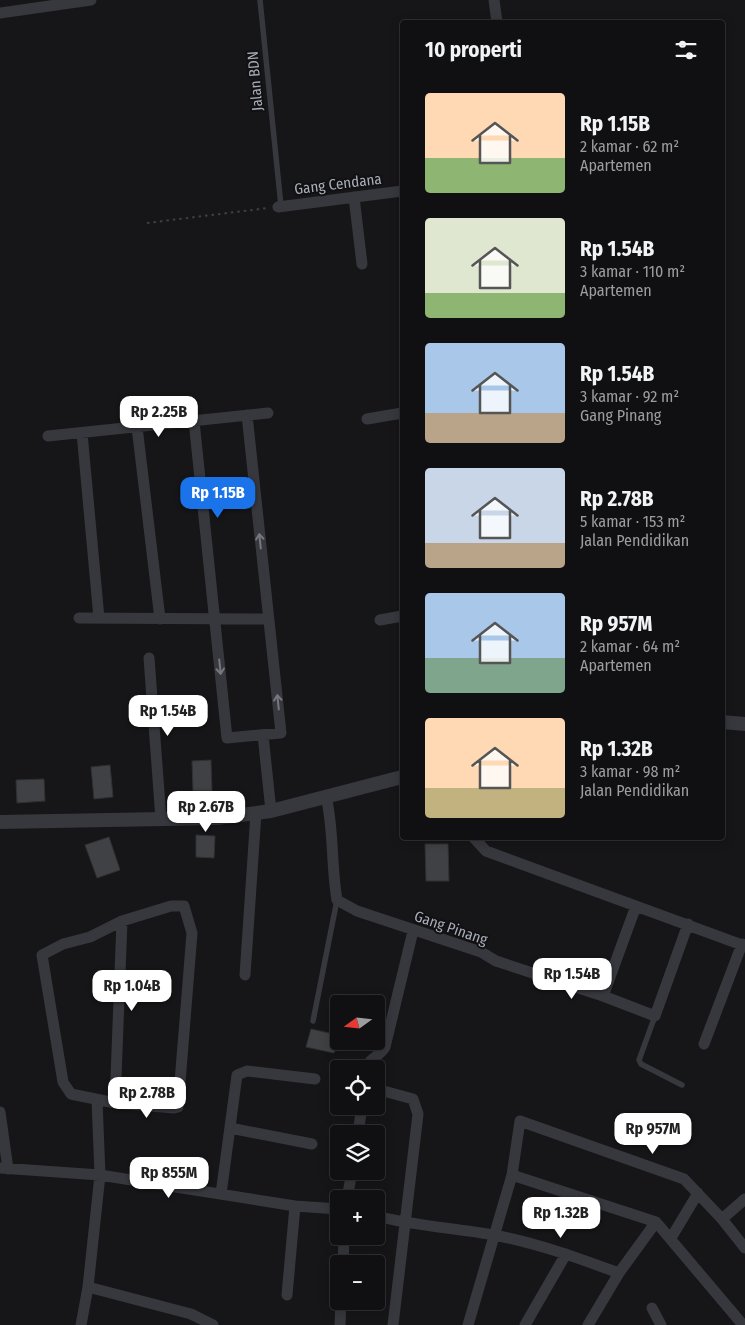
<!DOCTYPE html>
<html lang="id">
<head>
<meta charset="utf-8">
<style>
  :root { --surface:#101012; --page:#1e1e20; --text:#f1f3f6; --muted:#9c9d9f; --line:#303032; --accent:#1a73e8 }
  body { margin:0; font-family:"Fira Sans Condensed",sans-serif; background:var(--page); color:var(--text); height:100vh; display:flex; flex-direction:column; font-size:19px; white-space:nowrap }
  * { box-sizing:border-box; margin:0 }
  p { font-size:16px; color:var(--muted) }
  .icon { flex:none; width:28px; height:28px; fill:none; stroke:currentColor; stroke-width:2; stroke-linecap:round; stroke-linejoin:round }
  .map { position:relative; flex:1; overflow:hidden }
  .details { position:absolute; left:400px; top:20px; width:325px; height:820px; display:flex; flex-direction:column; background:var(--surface); border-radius:5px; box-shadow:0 2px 12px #0003,0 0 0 1px var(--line) }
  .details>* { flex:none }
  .needle { width:32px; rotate:255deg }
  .tools { position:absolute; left:330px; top:995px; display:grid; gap:10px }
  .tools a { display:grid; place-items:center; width:55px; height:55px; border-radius:5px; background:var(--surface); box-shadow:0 2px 12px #0003,0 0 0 1px var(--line); font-size:25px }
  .price { position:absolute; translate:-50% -42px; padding:0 11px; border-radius:10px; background:#fff; color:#222; font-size:16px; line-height:32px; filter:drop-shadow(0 1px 2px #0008) }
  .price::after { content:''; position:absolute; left:50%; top:30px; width:15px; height:11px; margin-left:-8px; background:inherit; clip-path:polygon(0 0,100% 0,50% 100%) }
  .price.current { background:var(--accent); color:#fff }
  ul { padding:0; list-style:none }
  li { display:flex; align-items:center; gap:15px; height:125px; padding:0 25px }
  li span { display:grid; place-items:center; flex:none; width:140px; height:100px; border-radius:5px; color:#555 }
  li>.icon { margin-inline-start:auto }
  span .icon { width:60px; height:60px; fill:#fffc; stroke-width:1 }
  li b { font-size:21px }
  h2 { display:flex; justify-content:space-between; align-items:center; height:60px; padding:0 25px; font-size:21px }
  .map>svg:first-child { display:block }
</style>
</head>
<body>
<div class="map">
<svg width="745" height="1325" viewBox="0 0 745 1325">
  <rect width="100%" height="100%" fill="#161618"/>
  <!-- building -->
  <path fill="#404145" stroke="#303034" d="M211,760L212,791H193L192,761Z
    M110,765L113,797L94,799L91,767Z
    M44,779L45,801L17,803L16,780Z
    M196,835L215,836L214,858L196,857Z
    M109,837L120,870L97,878L85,845Z
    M425,844H448L449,881H426Z
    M311,1029L338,1035L334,1053L306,1047Z"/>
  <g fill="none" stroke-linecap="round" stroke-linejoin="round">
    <!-- path -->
    <path stroke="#3d3f44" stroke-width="2" stroke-dasharray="2.5 4" stroke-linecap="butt" d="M147,223L268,208"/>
    <!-- service -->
    <path stroke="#37383d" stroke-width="5.5" d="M260,0L281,206
      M655,1016L639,1060L641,1064L682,1085
      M313,1021L337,900"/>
    <!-- minor -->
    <path stroke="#37383d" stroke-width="11" d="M494,0L497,22
      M0,13L91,0
      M354,197L362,264
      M278,207L402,191
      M367,419L402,413
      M194,421L227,738L281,733L247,415
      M137,427L160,619
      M82,433L99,618
      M48,436L268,413
      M79,618L269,619
      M380,620L402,616
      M149,658L161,819
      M263,735L271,811
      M326,796C334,830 331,865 337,900L357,911L481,952L496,961L603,996L655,1016L688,924
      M474,838L486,851L745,946
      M171,906H184L192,933L178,1107L174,1108L115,1103L71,1094L63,1082L42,955L63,944L90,937L122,921Z
      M245,975L256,813
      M603,996L636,906
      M704,1044L742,944
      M366,1069C369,1058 380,1056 385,1047L413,931
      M376,1089L413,1099L418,1114L393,1325
      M115,1103L122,921
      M0,1112L8,1169
      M230,1128L312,1144
      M358,1134L362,1106
      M0,1168L100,1175L295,1206L339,1209
      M512,1175L656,1222L743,1325
      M221,1194L237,1075L247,1071L315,1079
      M347,1199L352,1171
      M376,1216C415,1226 455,1228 494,1235C537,1243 578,1258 619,1273
      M722,1219L745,1199
      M671,1238L698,1193
      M343,1264L344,1236
      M88,1287L191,1314L213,1325
      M287,1295L295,1206
      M652,1308L661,1325
      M81,1325L88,1287L100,1175L97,1100
      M340,1325L341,1301
      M468,1325L512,1175L520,1121L684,1179L722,1219L745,1248
      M525,1325L566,1254
      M588,1325L619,1273L656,1222"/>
    <!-- tertiary -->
    <path stroke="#37383d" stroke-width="14" d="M722,722L745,724
      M0,822L218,818L271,811L402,777"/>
  </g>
  <!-- one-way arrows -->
  <defs><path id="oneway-shaft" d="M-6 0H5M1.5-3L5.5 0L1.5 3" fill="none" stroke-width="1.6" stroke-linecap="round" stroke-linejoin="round" transform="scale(1.25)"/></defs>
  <g stroke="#757881">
    <use href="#oneway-shaft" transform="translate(260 541) rotate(-96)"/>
    <use href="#oneway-shaft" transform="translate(220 667) rotate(84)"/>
    <use href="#oneway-shaft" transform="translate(278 702) rotate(-96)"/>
  </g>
  <g text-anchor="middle" stroke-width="4" stroke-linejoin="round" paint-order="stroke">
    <!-- street labels -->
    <g font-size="15" fill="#a8adb8" stroke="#111113">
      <text transform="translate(255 81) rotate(-95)" y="5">Jalan BDN</text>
      <text transform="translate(338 184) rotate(-7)" y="5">Gang Cendana</text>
      <text transform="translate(451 928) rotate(19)" y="5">Gang Pinang</text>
    </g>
  </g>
</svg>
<div class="tools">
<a><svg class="needle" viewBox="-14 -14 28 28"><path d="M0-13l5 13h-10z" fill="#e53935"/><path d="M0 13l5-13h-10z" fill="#9c9d9f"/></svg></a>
<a><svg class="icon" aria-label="locate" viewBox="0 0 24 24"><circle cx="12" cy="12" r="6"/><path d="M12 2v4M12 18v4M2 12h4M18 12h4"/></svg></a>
<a><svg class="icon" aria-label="layers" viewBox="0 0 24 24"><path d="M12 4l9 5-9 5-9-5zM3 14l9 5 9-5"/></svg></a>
<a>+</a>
<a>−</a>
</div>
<b class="price" style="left:159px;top:438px">Rp 2.25B</b>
<b class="price current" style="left:218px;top:519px">Rp 1.15B</b>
<b class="price" style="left:168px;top:737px">Rp 1.54B</b>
<b class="price" style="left:206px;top:833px">Rp 2.67B</b>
<b class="price" style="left:572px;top:1000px">Rp 1.54B</b>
<b class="price" style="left:132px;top:1012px">Rp 1.04B</b>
<b class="price" style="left:147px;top:1119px">Rp 2.78B</b>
<b class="price" style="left:653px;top:1155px">Rp 957M</b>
<b class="price" style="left:169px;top:1199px">Rp 855M</b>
<b class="price" style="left:561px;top:1239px">Rp 1.32B</b>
<section class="details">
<h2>10 properti<svg class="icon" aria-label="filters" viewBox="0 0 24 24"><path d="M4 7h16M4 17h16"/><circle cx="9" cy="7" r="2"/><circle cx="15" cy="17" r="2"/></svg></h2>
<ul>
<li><span style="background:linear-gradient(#ffd9b3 65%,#8fb573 0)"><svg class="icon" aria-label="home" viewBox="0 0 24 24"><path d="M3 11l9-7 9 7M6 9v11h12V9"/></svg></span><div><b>Rp 1.15B</b><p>2 kamar · 62 m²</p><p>Apartemen</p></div></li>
<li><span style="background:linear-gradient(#dfe7d0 75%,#8fb573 0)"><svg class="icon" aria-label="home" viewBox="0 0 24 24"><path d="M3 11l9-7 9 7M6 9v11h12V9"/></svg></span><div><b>Rp 1.54B</b><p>3 kamar · 110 m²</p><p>Apartemen</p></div></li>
<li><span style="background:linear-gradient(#a9c7e8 70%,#b9a48a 0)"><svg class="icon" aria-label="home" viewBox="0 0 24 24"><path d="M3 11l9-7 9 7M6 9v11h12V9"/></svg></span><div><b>Rp 1.54B</b><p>3 kamar · 92 m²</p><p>Gang Pinang</p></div></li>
<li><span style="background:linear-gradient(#c9d6e8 75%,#b9a48a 0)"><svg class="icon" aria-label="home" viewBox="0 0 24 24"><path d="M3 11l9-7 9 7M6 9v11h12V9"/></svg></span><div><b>Rp 2.78B</b><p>5 kamar · 153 m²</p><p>Jalan Pendidikan</p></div></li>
<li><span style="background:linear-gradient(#a9c7e8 65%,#7fa58c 0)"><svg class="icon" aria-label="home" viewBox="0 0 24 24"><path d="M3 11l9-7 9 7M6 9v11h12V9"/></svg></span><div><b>Rp 957M</b><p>2 kamar · 64 m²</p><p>Apartemen</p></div></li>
<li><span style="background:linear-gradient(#ffd9b3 70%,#c2b280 0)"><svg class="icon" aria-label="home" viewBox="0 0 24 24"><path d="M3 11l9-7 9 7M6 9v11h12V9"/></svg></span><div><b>Rp 1.32B</b><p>3 kamar · 98 m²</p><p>Jalan Pendidikan</p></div></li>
</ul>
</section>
</div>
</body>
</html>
